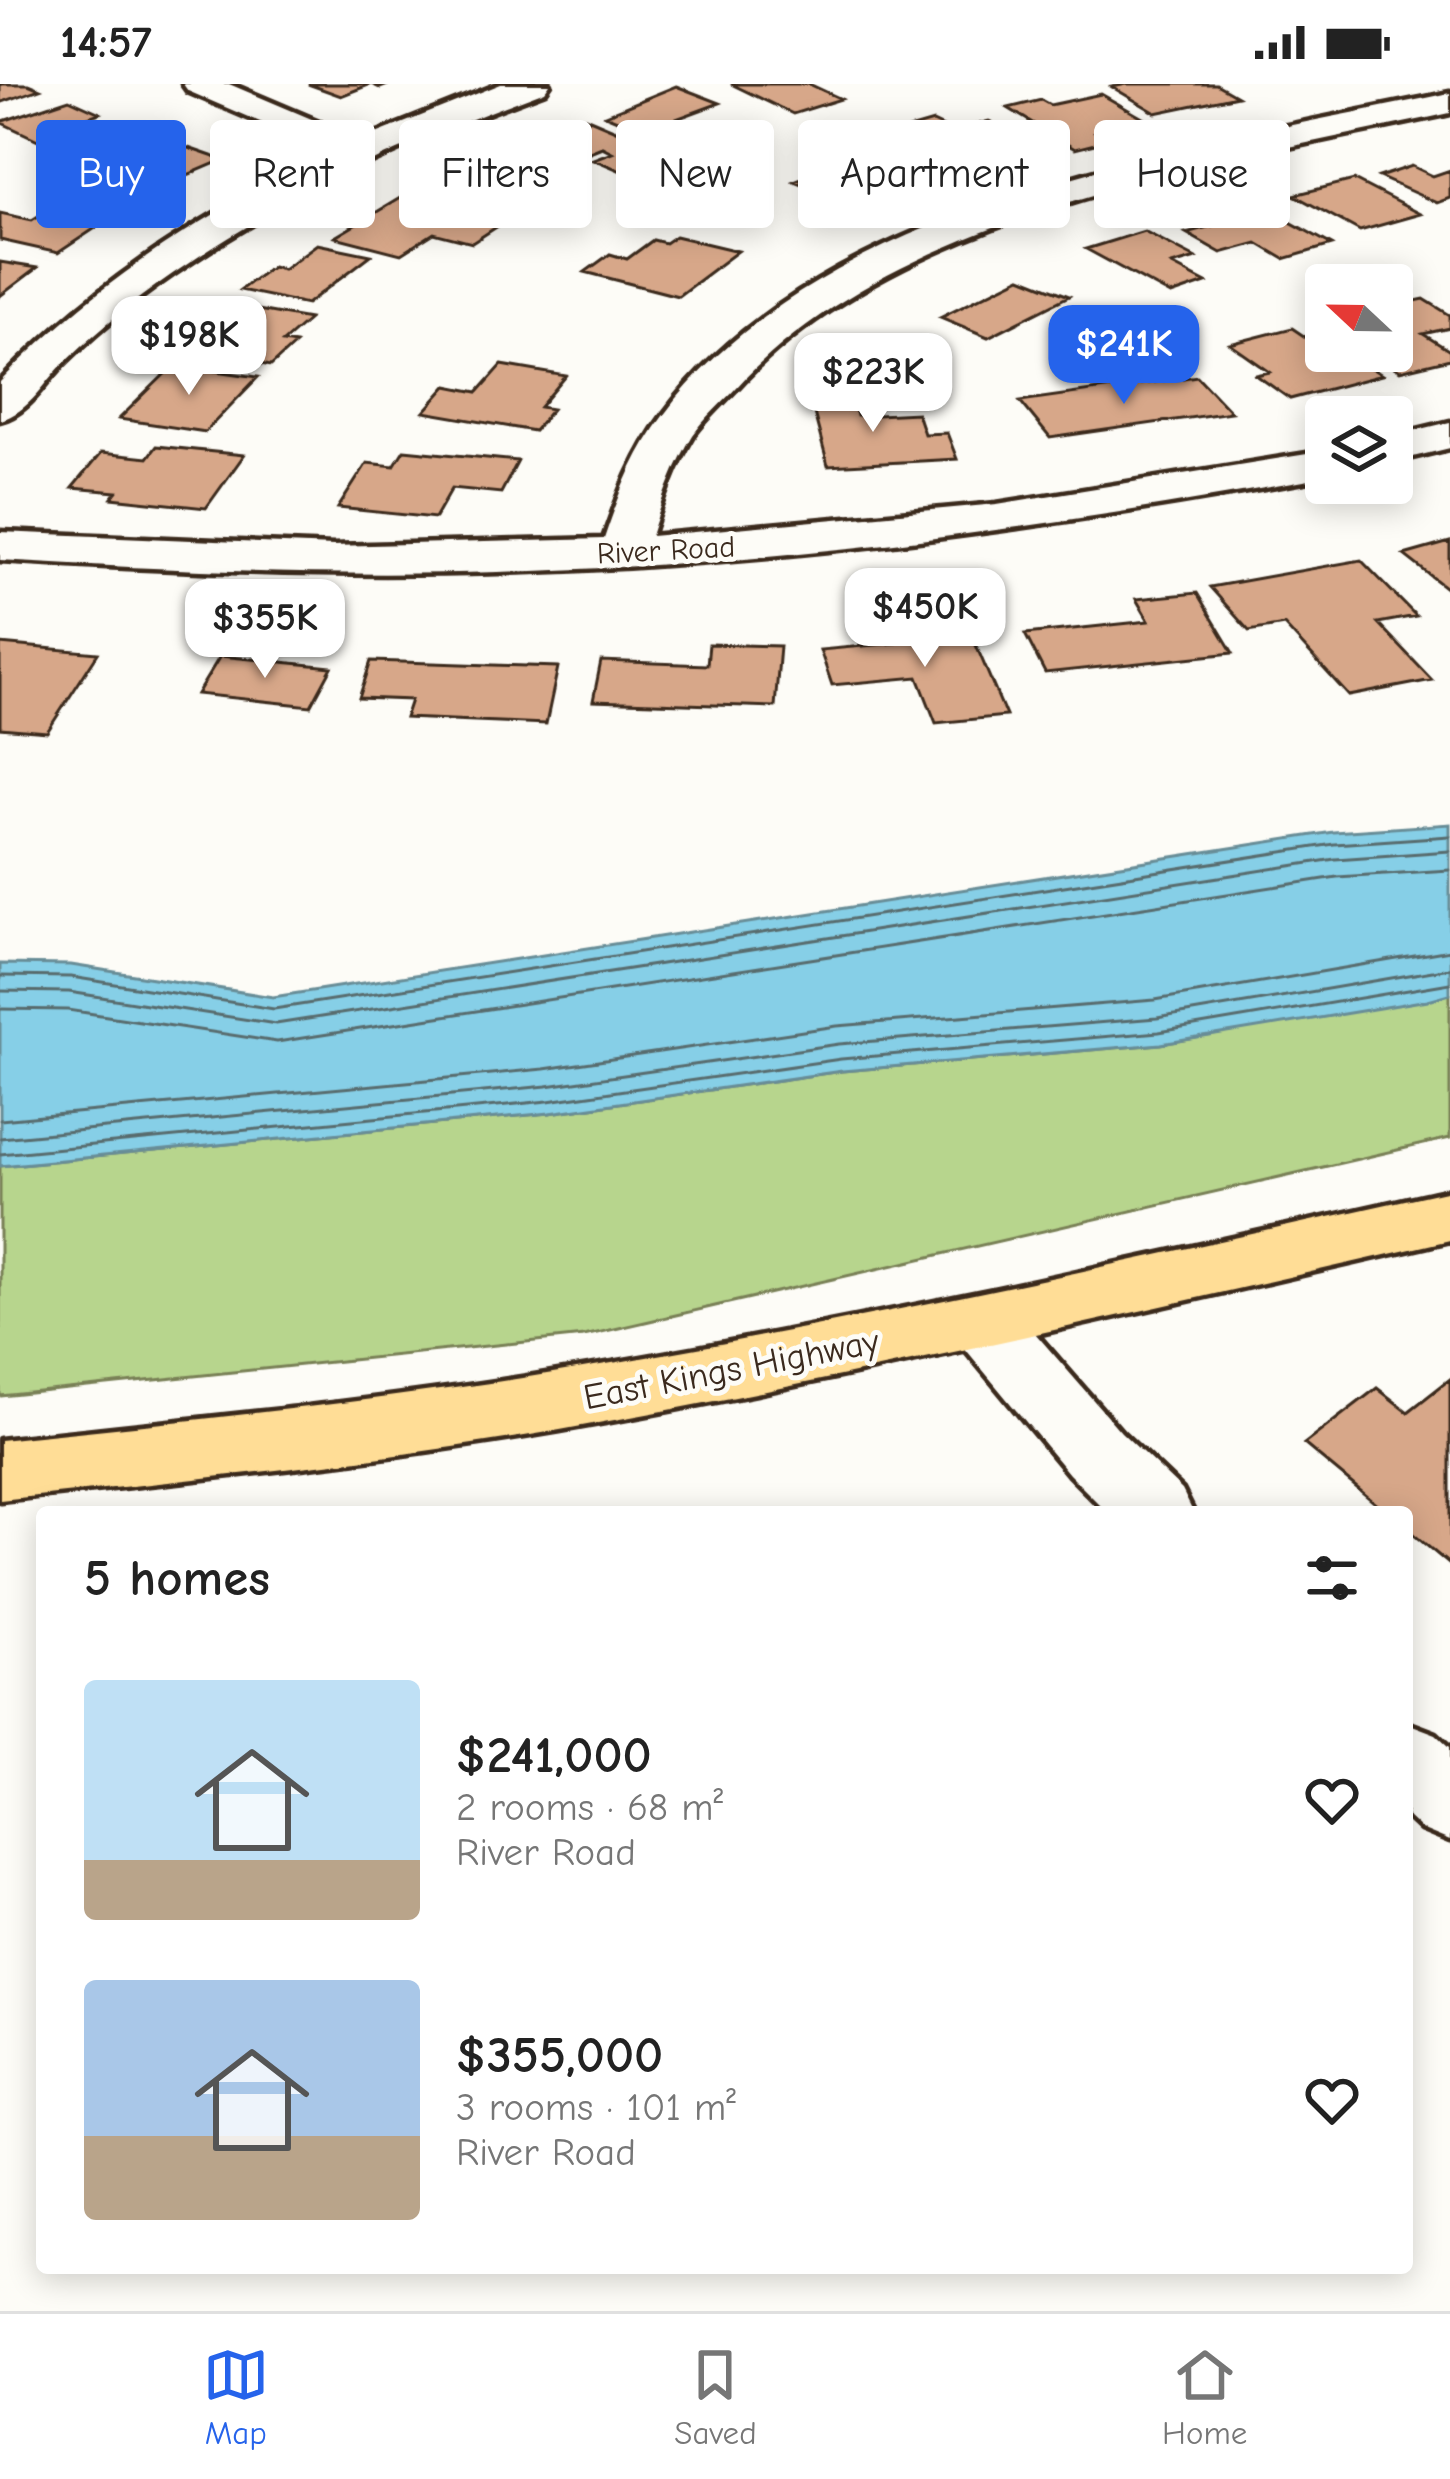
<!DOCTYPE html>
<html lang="en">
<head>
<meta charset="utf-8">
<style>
  :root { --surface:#fff; --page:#f2f2f2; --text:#222; --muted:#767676; --line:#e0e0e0; --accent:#2563eb }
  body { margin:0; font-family:"Comic Neue",sans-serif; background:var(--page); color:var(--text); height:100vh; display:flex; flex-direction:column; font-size:45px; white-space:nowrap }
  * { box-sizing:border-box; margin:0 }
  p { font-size:39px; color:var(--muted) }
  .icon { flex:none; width:66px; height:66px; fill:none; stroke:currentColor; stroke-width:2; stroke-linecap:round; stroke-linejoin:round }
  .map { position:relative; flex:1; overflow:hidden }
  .sheet { position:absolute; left:36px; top:1422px; width:1377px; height:768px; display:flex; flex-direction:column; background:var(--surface); border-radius:12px; box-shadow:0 6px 30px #0003 }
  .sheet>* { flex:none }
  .top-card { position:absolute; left:36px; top:36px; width:1380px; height:108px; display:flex; gap:24px }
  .needle { width:78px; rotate:292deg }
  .tools { position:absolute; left:1305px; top:180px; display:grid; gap:24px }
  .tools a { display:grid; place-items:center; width:108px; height:108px; border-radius:12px; background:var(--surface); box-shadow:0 6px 30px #0003; font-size:60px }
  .price { position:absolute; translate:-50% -102px; padding:0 27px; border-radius:24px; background:#fff; color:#222; font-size:39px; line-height:78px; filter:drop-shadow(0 3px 6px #0008) }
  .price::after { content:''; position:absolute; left:50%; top:72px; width:36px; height:27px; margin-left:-18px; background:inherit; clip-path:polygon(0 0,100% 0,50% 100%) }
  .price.current { background:var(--accent); color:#fff }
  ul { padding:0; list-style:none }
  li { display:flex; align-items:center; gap:36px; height:300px; padding:0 48px }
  li span { display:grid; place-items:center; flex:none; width:336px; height:240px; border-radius:12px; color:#555 }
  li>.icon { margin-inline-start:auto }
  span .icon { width:144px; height:144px; fill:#fffc; stroke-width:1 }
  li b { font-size:51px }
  h2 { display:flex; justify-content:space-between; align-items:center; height:144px; padding:0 48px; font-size:51px }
  .pill { padding:0 42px; border-radius:12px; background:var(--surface); box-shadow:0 6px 30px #0003; font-size:42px; line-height:108px }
  .pill.current { background:var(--accent); color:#fff }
  .status { display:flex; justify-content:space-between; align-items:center; height:84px; padding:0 60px; background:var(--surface); direction:ltr }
  .status svg { height:33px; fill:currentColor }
  .menu { display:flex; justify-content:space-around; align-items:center; height:168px; border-top:3px solid var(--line); background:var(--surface); font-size:33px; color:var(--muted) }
  .menu a { display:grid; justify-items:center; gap:6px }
  .menu .current { color:var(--accent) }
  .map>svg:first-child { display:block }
</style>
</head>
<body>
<div class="status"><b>14:57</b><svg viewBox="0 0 49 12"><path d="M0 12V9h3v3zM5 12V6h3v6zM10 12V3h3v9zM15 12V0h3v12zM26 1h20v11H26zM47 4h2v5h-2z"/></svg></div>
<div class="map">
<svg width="1450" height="2227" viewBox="0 0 1450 2227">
  <rect width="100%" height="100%" fill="#fdfcf7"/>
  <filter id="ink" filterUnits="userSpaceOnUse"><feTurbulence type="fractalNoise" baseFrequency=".00833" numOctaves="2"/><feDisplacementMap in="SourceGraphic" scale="24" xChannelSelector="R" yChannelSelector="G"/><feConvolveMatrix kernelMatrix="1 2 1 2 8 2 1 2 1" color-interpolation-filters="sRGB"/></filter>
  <g filter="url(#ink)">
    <!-- green -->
    <path fill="#b7d58d" stroke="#798056" stroke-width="3" d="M1450,910V1054L584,1252L0,1312V1082L550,1029L842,987L1161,960Z"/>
    <!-- water -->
    <path fill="#86cfe7" stroke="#688d97" stroke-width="3" d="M1450,740V910L1428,916L1161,960L842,987L550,1029L0,1082V880L71,881L273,913L1333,748Z"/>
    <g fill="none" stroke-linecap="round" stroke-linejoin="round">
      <!-- shore -->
      <path stroke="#596c6e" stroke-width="3" d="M0,892L71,893L274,925L1334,760L1450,752
        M0,907L69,908L276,940L1335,775L1450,767
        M0,925L68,926L277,958L1337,793L1450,786
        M0,1036L544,985L837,942L1155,916L1450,866
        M0,1054L547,1002L839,960L1157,934L1450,884
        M0,1070L548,1017L841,975L1159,948L1450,899"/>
    </g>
    <!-- building -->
    <path fill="#d7a789" stroke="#3b2a1e" stroke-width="3" d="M0,0H28L40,5L0,19Z
      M308,0H390L380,4L371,0L341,12Z
      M731,0H809L841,15L793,30Z
      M1127,0H1216L1237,12L1156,29L1112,3Z
      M676,2L720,19L668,38L676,42L653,51L605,31Z
      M1101,10L1146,36L1096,48L1111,56L1075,65L1008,24L1041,16L1050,21Z
      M69,15L100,29L82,35L109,47L57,65L0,38Z
      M585,33L670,69L621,87L593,75L612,68L602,63L562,79L526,63L561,50L551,45Z
      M989,37L1027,55L974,71L986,77L957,86L889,51L933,38L952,47Z
      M145,49L223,76L141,111L73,87L122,67L111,63Z
      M879,63L939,86L854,121L794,97Z
      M484,75L489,77L477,83L520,98L505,105L526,112L490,130L432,111L470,92L458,88Z
      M1412,82L1433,92L1450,86V114L1437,119L1379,93Z
      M1354,96L1420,130L1360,147L1294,111Z
      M400,114L501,140L472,159L434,149L401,170L335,153Z
      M63,116L121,127L58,169L0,156V129L32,136Z
      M1256,119L1332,161L1284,175L1257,159L1221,169L1186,149L1223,139L1210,131Z
      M1144,147L1196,174L1172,181L1206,199L1171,211L1086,165Z
      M675,152L738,167L678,212L585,188L610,170L627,175L653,156L665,159Z
      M317,160L371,171L307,220L240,206L272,182L283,185Z
      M0,178L37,184L0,212Z
      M1021,193L1069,212L988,253L940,233Z
      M1424,215L1450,231V244L1423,250L1450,267V275L1400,287L1369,267H1392V222Z
      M230,221L309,235L283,258L295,260L271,282L178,265Z
      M1292,244L1326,267H1345L1382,291L1290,315L1256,291L1270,288L1230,260Z
      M174,281L258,293L205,348L119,335Z
      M502,281L566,292L540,323L552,325L534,347L424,328L447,302L478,308Z
      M1197,292L1231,328L1050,354L1020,317Z
      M850,308L857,332L917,329L924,350L947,349L957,375L828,382L809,310Z
      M156,362L244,371L206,424L112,414L117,408L72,404L101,369L147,374Z
      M404,366L518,377L501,409L452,404L435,434L338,424L367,379L394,382Z
      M1450,458V507L1404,471Z
      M1361,476L1416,532L1378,539L1432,596L1349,612L1284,541L1249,547L1210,503Z
      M1197,509L1233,569L1045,589L1025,550L1149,537L1136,515Z
      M967,540L1006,632L936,639L918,593L832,601L820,566L896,559L891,547Z
      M0,560L98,569L47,648L0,644Z
      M709,560L780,562L775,623L593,617L601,577L707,581Z
      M220,572L332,583L311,622L197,610Z
      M371,577L558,583L546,640L405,634L411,616L359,614Z
      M1450,1295V1481L1407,1445V1428H1386L1304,1360L1377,1304L1408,1328Z"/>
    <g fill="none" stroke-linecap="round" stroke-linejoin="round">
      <defs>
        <path id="minor" d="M183,0H229L361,56L501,0H550L545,7C421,53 299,105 189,179C146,207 104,240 67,276C46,296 29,329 0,336V298C94,199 208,126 332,69L188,7Z
          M1450,9V29C1222,79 900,125 736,304C722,319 705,334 693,351C674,382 662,418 651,452L997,420L1326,367V393C1052,443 777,481 498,488C332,493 166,486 0,476V448L333,462L604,455C619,411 635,369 663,332C825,113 1200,62 1450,9Z
          M1450,338V364L1392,378V352Z
          M983,1210L1008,1218L1121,1348L1182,1406L1193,1428H1107L1069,1390L958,1256L948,1237L958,1218Z
          M1407,1639L1436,1650L1450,1663V1757L1421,1745L1407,1732Z"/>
        <path id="major" d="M1450,1106V1156C1154,1224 859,1293 560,1346C374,1378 187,1396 0,1416V1356C187,1336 374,1319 559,1288C859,1239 1154,1172 1450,1106Z"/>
      </defs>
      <!-- minor casing -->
      <use href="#minor" stroke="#3b2a1e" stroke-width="9"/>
      <!-- major casing -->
      <use href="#major" stroke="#3b2a1e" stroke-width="9"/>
      <!-- minor -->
      <use href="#minor" fill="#fdfcf7" fill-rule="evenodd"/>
      <!-- major -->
      <use href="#major" fill="#ffdd96" fill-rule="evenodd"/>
    </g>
  </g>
  <g text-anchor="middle" stroke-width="10" stroke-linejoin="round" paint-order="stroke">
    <!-- far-street labels -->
    <g font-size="30" fill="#3b2a1e" stroke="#fdfcf7">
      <text transform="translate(666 466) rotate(-3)" y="10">River Road</text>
    </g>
    <!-- street labels -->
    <g font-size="36" fill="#3b2a1e" stroke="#fdfcf7">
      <text transform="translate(731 1284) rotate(-11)" y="13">East Kings Highway</text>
    </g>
  </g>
</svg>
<div class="tools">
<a><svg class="needle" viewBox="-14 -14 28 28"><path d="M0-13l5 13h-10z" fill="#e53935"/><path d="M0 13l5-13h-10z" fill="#767676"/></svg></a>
<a><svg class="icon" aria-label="layers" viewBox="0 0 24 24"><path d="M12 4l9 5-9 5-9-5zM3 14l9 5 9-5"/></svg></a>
</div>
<b class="price" style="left:189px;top:314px">$198K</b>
<b class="price current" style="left:1124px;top:323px">$241K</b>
<b class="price" style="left:873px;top:351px">$223K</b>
<b class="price" style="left:925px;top:586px">$450K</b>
<b class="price" style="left:265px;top:597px">$355K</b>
<div class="top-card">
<a class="pill current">Buy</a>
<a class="pill">Rent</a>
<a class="pill">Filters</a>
<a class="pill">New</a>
<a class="pill">Apartment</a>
<a class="pill">House</a>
</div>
<section class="sheet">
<h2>5 homes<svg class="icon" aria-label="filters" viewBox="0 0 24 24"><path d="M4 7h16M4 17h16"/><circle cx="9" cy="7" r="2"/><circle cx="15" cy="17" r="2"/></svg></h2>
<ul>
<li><span style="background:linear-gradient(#bfe0f5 75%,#b9a48a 0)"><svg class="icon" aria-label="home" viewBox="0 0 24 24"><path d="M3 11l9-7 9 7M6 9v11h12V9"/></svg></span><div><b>$241,000</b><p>2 rooms · 68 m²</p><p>River Road</p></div><svg class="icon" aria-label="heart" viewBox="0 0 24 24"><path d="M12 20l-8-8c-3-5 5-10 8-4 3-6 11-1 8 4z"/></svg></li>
<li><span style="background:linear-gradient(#a9c7e8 65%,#b9a48a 0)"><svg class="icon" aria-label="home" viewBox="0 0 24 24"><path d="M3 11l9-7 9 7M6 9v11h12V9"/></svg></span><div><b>$355,000</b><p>3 rooms · 101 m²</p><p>River Road</p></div><svg class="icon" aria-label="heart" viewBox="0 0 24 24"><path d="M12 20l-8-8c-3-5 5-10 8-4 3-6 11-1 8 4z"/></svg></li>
</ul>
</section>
</div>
<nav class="menu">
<a class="current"><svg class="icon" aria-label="map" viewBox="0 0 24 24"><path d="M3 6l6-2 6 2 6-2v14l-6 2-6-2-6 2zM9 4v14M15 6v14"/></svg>Map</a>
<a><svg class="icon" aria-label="saved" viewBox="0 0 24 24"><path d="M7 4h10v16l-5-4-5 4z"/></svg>Saved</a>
<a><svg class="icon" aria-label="home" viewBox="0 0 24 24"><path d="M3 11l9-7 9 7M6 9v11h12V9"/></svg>Home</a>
</nav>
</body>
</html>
